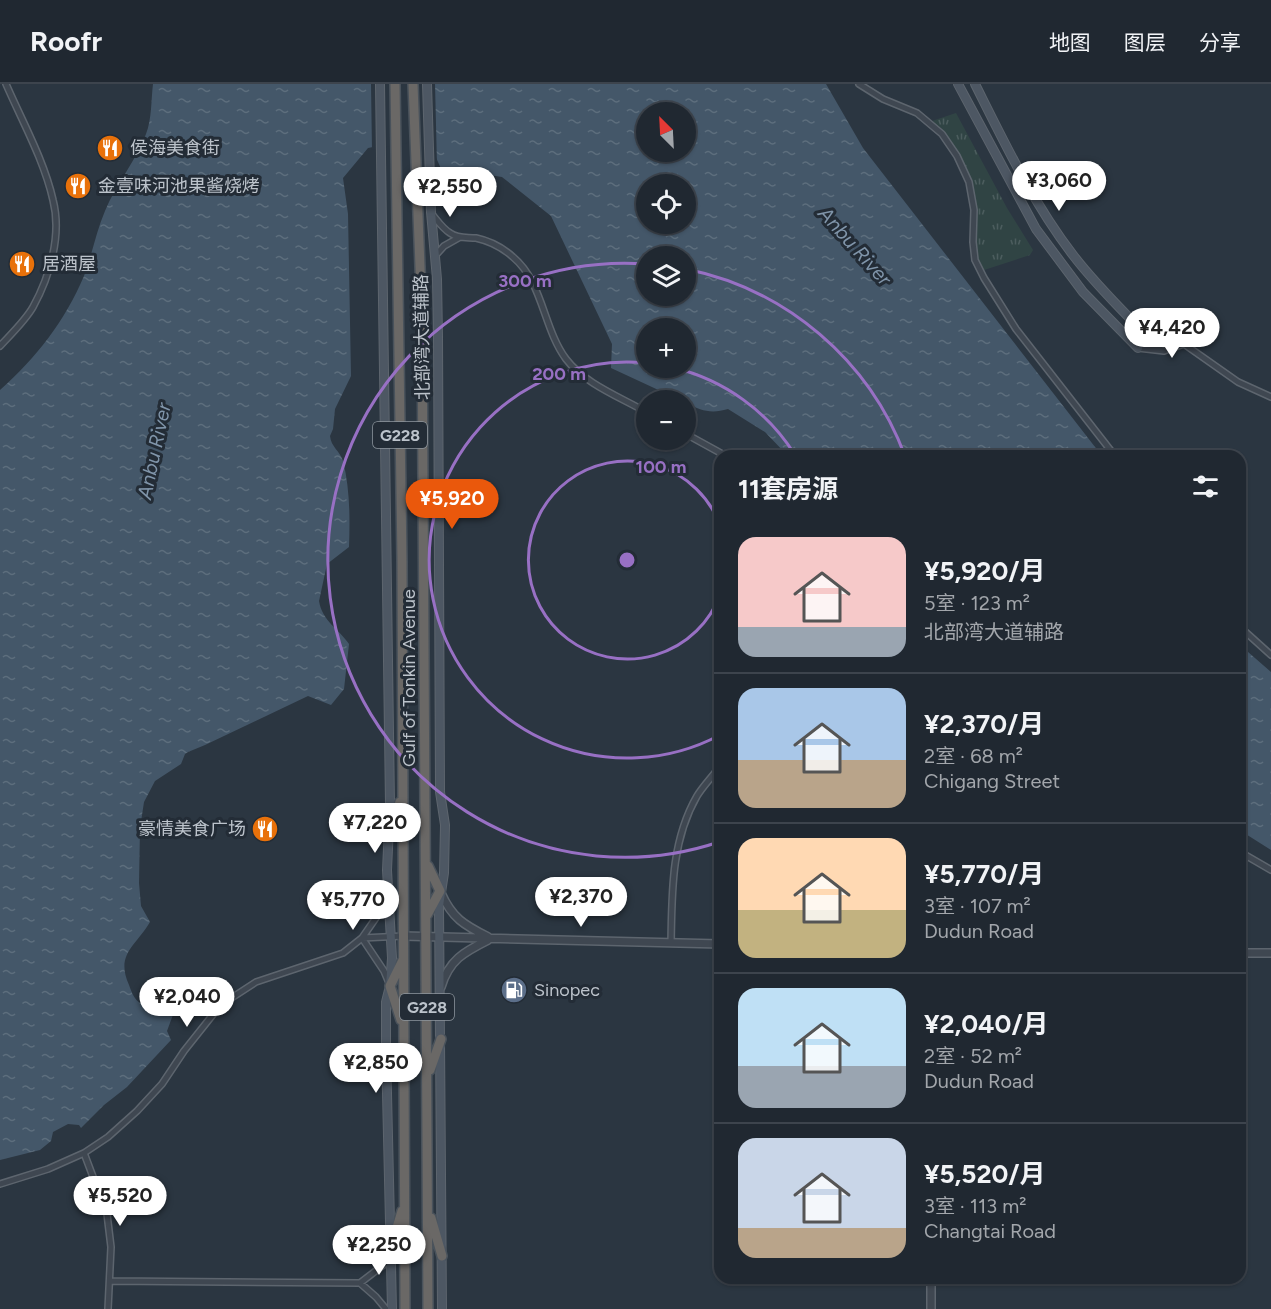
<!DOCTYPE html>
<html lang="zh">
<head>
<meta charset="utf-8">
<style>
  :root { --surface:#202831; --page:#2d343d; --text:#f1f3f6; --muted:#a2a6ab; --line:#3d444d; --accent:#ea580c }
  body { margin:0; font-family:Figtree,"Noto Sans SC",sans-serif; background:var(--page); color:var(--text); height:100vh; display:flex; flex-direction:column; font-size:22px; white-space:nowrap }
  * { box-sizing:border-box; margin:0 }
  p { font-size:20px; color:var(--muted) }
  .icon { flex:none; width:33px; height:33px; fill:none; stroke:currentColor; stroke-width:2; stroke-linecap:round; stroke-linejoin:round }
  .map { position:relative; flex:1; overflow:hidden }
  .details { position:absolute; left:714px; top:366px; width:532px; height:834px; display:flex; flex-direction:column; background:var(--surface); border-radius:18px; box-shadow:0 2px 4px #0004,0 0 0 2px var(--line) }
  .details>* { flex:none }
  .needle { width:39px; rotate:336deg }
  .fabs { position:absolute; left:636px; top:18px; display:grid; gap:12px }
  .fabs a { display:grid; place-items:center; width:60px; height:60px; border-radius:50%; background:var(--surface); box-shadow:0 2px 4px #0004,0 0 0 2px var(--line); font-size:30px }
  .price { position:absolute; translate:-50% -51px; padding:0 14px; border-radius:21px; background:#fff; color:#222; font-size:20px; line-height:39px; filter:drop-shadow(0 2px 3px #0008) }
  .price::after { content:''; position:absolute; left:50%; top:36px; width:18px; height:14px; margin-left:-9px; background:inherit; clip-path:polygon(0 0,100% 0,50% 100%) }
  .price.selected { background:var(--accent); color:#fff }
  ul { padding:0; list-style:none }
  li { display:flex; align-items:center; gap:18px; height:150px; padding:0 24px }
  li+li { border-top:2px solid var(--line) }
  li span { display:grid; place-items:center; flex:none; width:168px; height:120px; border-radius:18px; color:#555 }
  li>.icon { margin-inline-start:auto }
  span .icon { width:72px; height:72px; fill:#fffc; stroke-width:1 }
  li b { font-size:26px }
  h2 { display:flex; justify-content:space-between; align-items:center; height:72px; padding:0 24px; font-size:26px }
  header { display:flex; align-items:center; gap:36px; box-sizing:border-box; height:84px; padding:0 30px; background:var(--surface); border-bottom:2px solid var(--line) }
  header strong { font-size:28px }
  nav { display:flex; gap:33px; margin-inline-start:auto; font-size:21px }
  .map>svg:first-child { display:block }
</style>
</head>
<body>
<header>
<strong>Roofr</strong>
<nav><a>地图</a><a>图层</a><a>分享</a></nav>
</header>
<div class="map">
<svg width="1271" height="1225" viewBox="0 0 1271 1225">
  <defs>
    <pattern id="park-tufts" width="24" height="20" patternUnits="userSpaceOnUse" patternTransform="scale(1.5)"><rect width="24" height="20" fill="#304444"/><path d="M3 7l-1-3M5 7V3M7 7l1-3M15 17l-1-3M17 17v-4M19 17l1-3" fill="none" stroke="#4c5d5e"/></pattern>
    <pattern id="water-ripples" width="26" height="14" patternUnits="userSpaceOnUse" patternTransform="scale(1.5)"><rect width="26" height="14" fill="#445769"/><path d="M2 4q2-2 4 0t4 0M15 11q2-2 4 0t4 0" fill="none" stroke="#5d6e7d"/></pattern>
  </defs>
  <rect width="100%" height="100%" fill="#2b3641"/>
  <!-- park -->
  <path fill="url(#park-tufts)" d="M956,29L1007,124L1033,166L1030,171L981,187C970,160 975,129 970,100C967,81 944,51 932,37Z"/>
  <!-- water -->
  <path fill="url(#water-ripples)" fill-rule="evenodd" d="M153,0H826L863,64L1102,372H922L900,367L870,372H788L765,348L728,325C711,330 702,327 686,319V316H680L611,284L612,260L551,132L502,93L470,88L447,98L434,69L416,54L368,64L343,94L348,130L351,292L335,325L333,345L330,352C331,363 340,367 343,377C350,405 350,434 349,463L327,480L319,517C322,537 339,545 349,560L344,605L331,621L308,612L205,661L188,668L185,670L181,680L155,697L144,718L140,744L139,799L141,822L150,838C136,862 115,870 129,901C132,909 134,916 142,920C153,924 165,923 174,928L167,947L171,956L127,1003L104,1021L81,1044L79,1041L68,1040L53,1048L51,1057L40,1066L0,1076V306C36,274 65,237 84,192C92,171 96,148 105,127C116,100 136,77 146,50C152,35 151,16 153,0ZM646,28H686V68H646ZM646,100H686V140H646ZM646,172H686V212H646ZM646,244H686V284H646Z
    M1240,561L1271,588V766L1241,747Z"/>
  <!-- pier -->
  <path fill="#2b3641" d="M371,0H435L437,82L432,71L416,57L372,66Z"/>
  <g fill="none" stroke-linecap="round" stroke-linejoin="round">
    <defs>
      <path id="minor" d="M859,0L883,15L917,29L942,50L957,72L969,98L974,126L973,158L975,176L984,194L1016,245L1115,372
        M431,129C437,136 442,144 450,149C458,155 467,153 476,154C490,157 503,164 513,173C543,198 543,244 566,275C585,300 620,313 646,328
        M435,172L444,162L460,153
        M0,262C11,250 25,237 33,223C50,192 62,151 53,116C44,76 22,37 6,0
        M1138,264L1164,267L1152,261L1147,252
        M1164,267L1184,260L1238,298L1271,313
        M686,350L726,372
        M1240,543L1271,571
        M1240,768L1271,786
        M385,808L380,828L362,854L384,887L389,899
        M671,859C672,809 671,757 697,712C703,702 713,692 720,682
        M84,1069L107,1130L111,1163L108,1225
        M0,1100L48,1085L84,1069L108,1053L137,1027L162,1000L184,967L215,928L233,913L256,898L343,869L362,854L404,852
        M111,1197L360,1199L386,1179L389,1169
        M360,1199L376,1213L386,1225"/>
      <path id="tertiary" d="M441,809C452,834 464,841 488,853
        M404,852L720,860
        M1240,869H1271
        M441,903C449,876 464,868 488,856
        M931,1225V1194"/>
      <path id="secondary" d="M380,0L390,721L387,786L392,874L390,902L386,918V966L392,1225
        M427,0L431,128L437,195L438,252L440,708L445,741L444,789L439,822L442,1225
        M958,0L1036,145L1083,208L1138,264
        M975,0C1004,58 1033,119 1073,171C1095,200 1122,226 1147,252"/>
      <path id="trunk" d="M395,0L402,477L405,1225
        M413,0L422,235L428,1225
        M388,754L400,718
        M427,831L440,807L428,782
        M401,936L390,902L403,876
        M430,986L441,955
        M431,1134L442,1172
        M392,1160L402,1127"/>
    </defs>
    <!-- minor casing -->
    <use href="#minor" stroke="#5d656e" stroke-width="8"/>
    <!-- tertiary casing -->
    <use href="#tertiary" stroke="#5d656e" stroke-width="10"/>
    <!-- secondary casing -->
    <use href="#secondary" stroke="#5d656e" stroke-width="10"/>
    <!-- trunk casing -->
    <use href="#trunk" stroke="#49525b" stroke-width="12"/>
    <!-- minor -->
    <use href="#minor" stroke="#3f4751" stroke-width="5"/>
    <!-- tertiary -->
    <use href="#tertiary" stroke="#3f4751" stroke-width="7"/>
    <!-- secondary -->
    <use href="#secondary" stroke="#4d5763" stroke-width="8"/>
    <!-- trunk -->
    <use href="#trunk" stroke="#6a6866" stroke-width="9"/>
  </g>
  <!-- distance rings -->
  <g fill="none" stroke="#9870c4" stroke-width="3">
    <path d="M720 511A99 99 0 1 1 720 441"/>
    <path d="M720 651A198 198 0 1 1 646 279M675 284A198 198 0 0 1 795 371"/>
    <path d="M719 758A297 297 0 1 1 645 180M686 185A297 297 0 0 1 905 372"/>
  </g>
  <!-- icons -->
  <defs>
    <symbol id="restaurant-disc" viewBox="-11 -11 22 22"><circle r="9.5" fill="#e8710a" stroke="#232c36"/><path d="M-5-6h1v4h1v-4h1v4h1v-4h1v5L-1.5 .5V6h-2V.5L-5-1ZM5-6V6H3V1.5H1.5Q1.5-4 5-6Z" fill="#fff"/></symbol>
    <symbol id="fuel-disc" viewBox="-11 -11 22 22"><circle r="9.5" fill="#5c6f8a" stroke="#232c36"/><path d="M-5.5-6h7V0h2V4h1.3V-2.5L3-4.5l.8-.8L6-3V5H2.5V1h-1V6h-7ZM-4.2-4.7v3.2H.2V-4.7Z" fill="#fff"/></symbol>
  </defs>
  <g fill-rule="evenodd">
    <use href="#restaurant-disc" x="95" y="49" width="30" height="30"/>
    <use href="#restaurant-disc" x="63" y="87" width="30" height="30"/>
    <use href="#restaurant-disc" x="7" y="165" width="30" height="30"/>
    <use href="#restaurant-disc" x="250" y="730" width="30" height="30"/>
    <use href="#fuel-disc" x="499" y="891" width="30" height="30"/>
  </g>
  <g text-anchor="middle" stroke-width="6" stroke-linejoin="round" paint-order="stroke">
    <!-- shield labels -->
    <g fill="#232c36" stroke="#8e969e" stroke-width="1.5">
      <rect x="373" y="338" width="54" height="26" rx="4.5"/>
      <rect x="400" y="910" width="54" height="26" rx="4.5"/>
    </g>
    <g font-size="16" font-weight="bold" fill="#bcc3cb">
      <text x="400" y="357">G228</text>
      <text x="427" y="929">G228</text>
    </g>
    <!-- poi labels -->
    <g font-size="18" fill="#bcc3cb" stroke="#232c36" text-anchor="start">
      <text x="130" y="70">侯海美食街</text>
      <text x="98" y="108">金壹味河池果酱烧烤</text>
      <text x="42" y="186">居酒屋</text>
      <text x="246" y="751" text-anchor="end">豪情美食广场</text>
      <text x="534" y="912">Sinopec</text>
    </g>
    <!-- street labels -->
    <g font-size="18" fill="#bcc3cb" stroke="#232c36">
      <text transform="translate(422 253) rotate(-91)" y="6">北部湾大道辅路</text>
      <text transform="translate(409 594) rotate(-90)" y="6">Gulf of Tonkin Avenue</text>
    </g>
    <!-- water labels -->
    <g font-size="20" font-style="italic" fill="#8095aa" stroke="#232c36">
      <text transform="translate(855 162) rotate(48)" y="7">Anbu River</text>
      <text transform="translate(154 367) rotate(-78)" y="7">Anbu River</text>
    </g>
  </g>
  <circle cx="627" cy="476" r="9" fill="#9870c4" stroke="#232c36" stroke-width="3"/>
  <g font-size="18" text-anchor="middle" font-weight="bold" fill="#9870c4" stroke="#232c36" stroke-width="6" stroke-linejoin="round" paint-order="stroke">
    <text x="525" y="203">300 m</text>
    <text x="559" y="296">200 m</text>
    <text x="661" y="389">100 m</text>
  </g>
</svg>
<div class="fabs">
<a><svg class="needle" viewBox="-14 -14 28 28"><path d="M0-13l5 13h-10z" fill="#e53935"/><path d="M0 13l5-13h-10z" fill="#a2a6ab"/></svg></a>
<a><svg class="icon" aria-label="locate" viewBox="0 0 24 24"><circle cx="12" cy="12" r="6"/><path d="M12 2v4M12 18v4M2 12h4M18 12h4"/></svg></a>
<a><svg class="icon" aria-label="layers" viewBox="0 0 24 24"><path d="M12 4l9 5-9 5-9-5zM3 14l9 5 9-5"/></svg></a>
<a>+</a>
<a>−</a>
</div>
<b class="price" style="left:1059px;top:128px">¥3,060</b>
<b class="price" style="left:450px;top:134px">¥2,550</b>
<b class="price" style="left:1172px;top:275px">¥4,420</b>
<b class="price selected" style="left:452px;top:446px">¥5,920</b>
<b class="price" style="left:375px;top:770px">¥7,220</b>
<b class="price" style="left:581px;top:844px">¥2,370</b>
<b class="price" style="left:353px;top:847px">¥5,770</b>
<b class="price" style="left:187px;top:944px">¥2,040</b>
<b class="price" style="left:376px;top:1010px">¥2,850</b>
<b class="price" style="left:120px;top:1143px">¥5,520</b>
<b class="price" style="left:379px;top:1192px">¥2,250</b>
<section class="details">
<h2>11套房源<svg class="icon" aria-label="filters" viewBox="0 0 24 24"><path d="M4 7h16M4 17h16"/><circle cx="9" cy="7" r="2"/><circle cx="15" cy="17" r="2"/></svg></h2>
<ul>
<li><span style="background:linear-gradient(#f6c9c9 75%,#9aa5b1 0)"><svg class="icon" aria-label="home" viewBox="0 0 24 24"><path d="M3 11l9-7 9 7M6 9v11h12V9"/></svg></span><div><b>¥5,920/月</b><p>5室 · 123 m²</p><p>北部湾大道辅路</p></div></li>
<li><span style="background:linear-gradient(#a9c7e8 60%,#b9a48a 0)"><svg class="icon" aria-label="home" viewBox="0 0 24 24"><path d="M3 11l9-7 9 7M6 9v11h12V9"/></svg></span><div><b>¥2,370/月</b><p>2室 · 68 m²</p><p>Chigang Street</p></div></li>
<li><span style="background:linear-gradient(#ffd9b3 60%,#c2b280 0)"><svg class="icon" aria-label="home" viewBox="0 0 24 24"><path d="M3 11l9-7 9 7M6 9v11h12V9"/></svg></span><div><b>¥5,770/月</b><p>3室 · 107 m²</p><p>Dudun Road</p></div></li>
<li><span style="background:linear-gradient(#bfe0f5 65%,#9aa5b1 0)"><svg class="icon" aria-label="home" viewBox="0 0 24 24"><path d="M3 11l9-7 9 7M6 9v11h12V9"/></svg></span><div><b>¥2,040/月</b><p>2室 · 52 m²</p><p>Dudun Road</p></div></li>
<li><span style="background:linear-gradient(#c9d6e8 75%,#b9a48a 0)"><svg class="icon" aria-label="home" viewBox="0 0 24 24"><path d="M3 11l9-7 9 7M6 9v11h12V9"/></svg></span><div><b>¥5,520/月</b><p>3室 · 113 m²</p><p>Changtai Road</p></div></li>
</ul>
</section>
</div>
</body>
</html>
